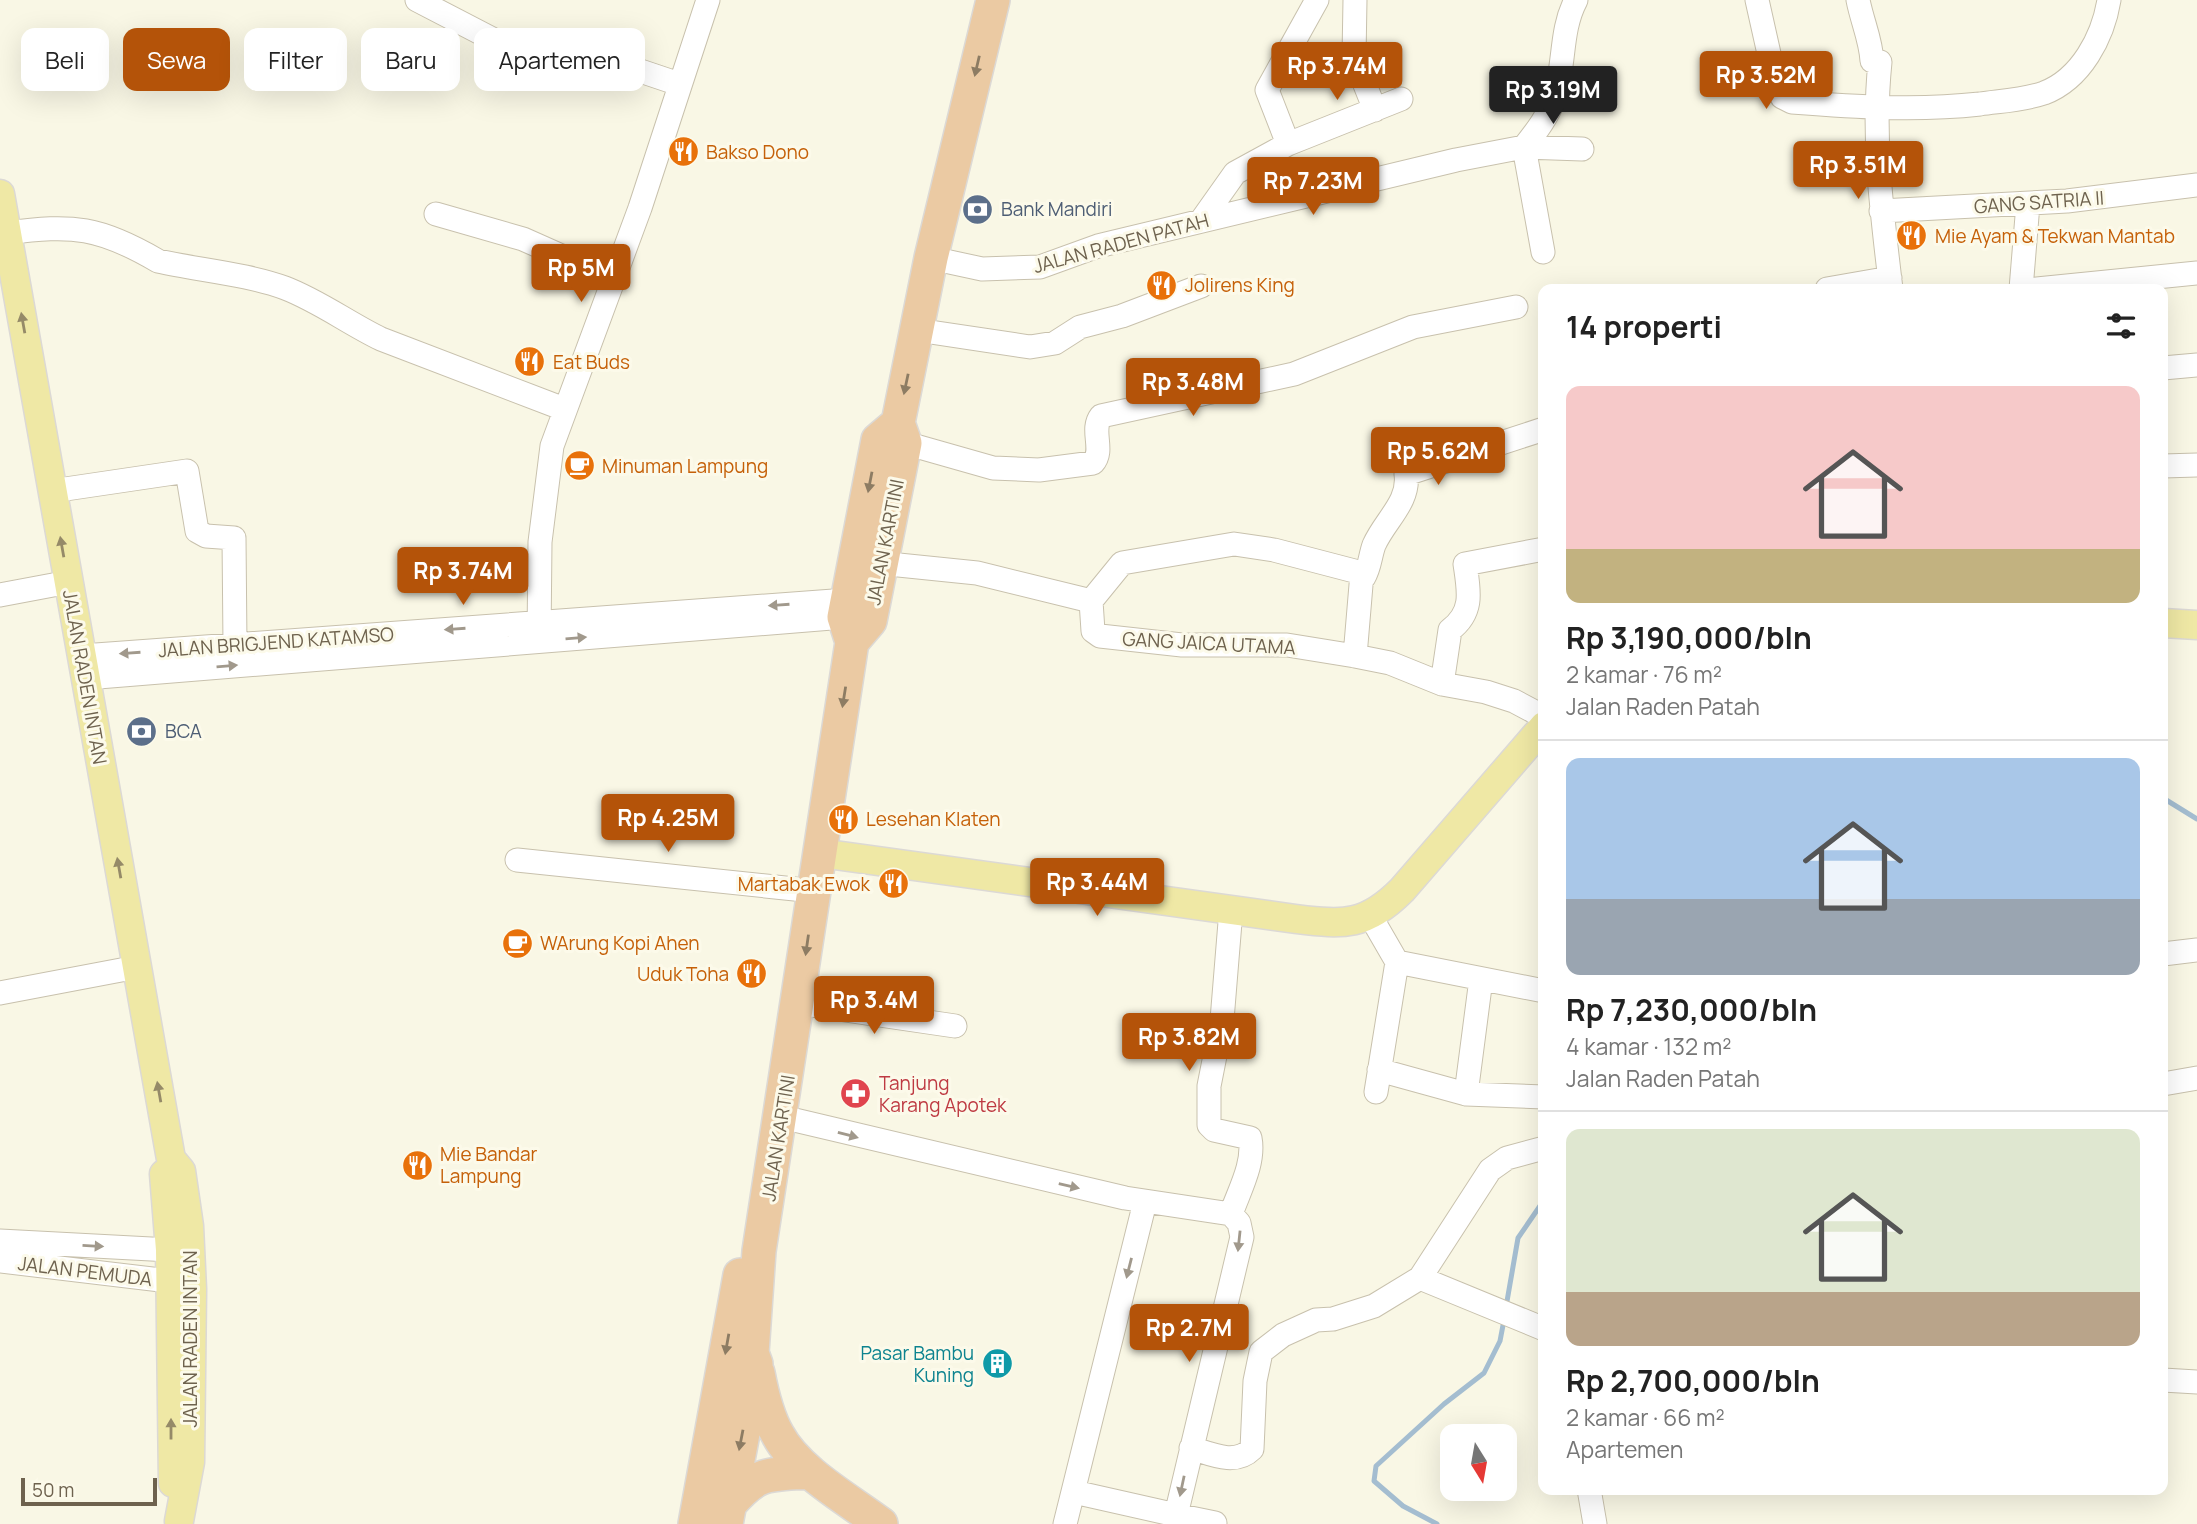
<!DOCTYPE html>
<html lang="id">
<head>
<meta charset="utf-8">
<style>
  :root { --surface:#fff; --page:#f6f6f6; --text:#222; --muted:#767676; --line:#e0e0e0; --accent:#b45309 }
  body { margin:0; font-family:Manrope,sans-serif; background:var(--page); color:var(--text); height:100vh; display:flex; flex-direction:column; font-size:26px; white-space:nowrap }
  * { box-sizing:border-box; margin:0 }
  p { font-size:23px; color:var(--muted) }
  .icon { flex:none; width:38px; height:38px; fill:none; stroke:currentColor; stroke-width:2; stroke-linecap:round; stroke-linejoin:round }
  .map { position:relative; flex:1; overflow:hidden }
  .panel { position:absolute; left:1538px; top:284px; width:630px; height:1211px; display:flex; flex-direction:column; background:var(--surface); border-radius:14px; box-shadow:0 7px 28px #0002 }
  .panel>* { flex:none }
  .hud { position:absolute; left:21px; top:28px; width:665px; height:63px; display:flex; gap:14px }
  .needle { width:46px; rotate:169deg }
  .tools { position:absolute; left:1440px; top:1424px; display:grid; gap:14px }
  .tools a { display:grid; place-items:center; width:77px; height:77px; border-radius:14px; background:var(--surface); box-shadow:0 7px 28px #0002; font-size:35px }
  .scale { position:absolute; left:21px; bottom:18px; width:136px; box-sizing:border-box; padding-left:7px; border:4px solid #6e624e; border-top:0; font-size:19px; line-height:24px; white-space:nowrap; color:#6e624e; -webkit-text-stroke:5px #fcfaea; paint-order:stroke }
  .price { position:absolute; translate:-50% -60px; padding:0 16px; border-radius:7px; background:var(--accent); color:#fff; font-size:23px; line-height:46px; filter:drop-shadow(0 2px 4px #0008) }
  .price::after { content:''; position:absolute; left:50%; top:42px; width:21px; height:16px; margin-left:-10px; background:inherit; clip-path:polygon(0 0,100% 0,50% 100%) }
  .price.selected { background:#222; color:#fff }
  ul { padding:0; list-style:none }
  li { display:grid; align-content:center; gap:14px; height:371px; padding:0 28px }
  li+li { border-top:2px solid var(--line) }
  li span { display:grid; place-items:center; height:217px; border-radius:14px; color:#555 }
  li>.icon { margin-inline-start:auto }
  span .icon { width:126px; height:126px; fill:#fffc; stroke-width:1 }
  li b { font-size:30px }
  h2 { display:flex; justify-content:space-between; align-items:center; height:84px; padding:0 28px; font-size:30px }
  .pill { padding:0 24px; border-radius:14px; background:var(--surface); box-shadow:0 7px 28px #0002; font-size:24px; line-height:63px }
  .pill.selected { background:var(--accent); color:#fff }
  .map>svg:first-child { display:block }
</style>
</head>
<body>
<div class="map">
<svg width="2197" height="1524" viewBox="0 0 2197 1524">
  <rect width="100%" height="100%" fill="#f9f7e5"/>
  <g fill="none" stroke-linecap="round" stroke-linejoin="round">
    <!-- stream -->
    <path stroke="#a4bdd0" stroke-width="5" d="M2163,798L2197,819
      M1506,1307L1518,1238L1544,1200
      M1437,1524L1403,1506L1374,1481L1376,1466L1444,1404L1484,1373L1500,1341L1504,1320"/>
    <defs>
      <path id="minor" d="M417,0L498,42L541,58L584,52L679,84
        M1355,0L1354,57L1375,110
        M1757,0L1774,76L1782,97L1792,102C1856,107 1916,111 1980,104C2001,101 2024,100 2044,93C2081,79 2103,37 2109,0
        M1858,0C1862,21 1871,40 1872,61L1880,62C1872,139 1882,213 1891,289
        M1288,144L1267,90L1317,0
        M1881,211L2067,201L2197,185
        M436,214L523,239L613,279
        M1201,221L1235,173L1288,144L1401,99
        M7,233C73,224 100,227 158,261C198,270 247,274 285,288C319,301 348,323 381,339L564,409
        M1543,252L1524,147L1582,149
        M931,258L982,269L1040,267L1098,246L1456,160L1524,147C1536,132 1549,115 1555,96C1565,65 1560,30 1576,0
        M1827,289L1890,278
        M2021,289L2028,204
        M2037,289L2197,273
        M917,330L1030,347L1055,343L1080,327L1122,316L1201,286
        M2163,368L2197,365
        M905,443L993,468L1039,470L1093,463C1105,450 1090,430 1101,416L1294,374L1413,327L1516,307
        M2163,466L2197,465
        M52,491L187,471L197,531L206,536L234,538L235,645
        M879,563L977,573L1091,601
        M1364,577C1370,567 1370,556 1374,545C1385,520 1410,502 1406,474L1544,429
        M0,595L69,582
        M539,638L540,542L552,446L640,208L708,0
        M82,656L847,600
        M1355,656L1362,573L1274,550L1234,544L1122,563L1091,601L1093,631L1100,636L1182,645H1287L1355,656L1390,663L1442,684L1486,692L1514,701L1544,717
        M86,678L844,617
        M1442,684L1450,630C1474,612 1469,591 1465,564L1544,549
        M517,860L814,891
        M1231,910L1222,1020L1209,1086V1125L1214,1130L1250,1138C1255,1163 1239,1191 1231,1214
        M1371,917L1397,962L1376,1092
        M2163,954L2197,950
        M1397,962L1544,991
        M0,993L137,967
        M798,1003L955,1026
        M1379,1070L1466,1094L1544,1097
        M2163,1084L2197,1078
        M1466,1094L1481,979
        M782,1117L1125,1198L1231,1214L1239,1223L1242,1237L1176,1515L1074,1492
        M0,1241L170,1250
        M0,1261L169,1281
        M1420,1278L1544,1329
        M2163,1380L2197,1382
        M1191,1448C1211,1454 1235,1466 1252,1449L1255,1381L1261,1352L1283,1335L1316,1320L1333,1319L1374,1306L1420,1278L1490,1170L1507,1158L1544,1148
        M1589,1489L1595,1524
        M1176,1515L1215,1523
        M1065,1524L1145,1202"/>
      <path id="major" d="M0,194L171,1159L181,1171L189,1226L192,1289L190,1462L179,1521
        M2163,623L2197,625
        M820,853L1296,919C1345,925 1366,926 1402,890L1544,726
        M164,1174L170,1250L173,1483"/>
      <path id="highway" d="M852,642L844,617L878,440L898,423
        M758,1373C762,1394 767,1416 778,1435C797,1471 849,1500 881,1524
        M729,1505C758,1471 767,1475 810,1472
        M695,1524L740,1275
        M726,1524L756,1364L752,1353L759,1251L852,642L870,621L905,443L898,423L931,258L993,0"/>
    </defs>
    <!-- minor casing -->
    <use href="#minor" stroke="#c8c1ad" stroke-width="25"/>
    <!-- major casing -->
    <use href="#major" stroke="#dcd9d5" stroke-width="31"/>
    <!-- highway casing -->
    <use href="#highway" stroke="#dcd9d5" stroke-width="36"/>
    <!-- minor -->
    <use href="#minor" stroke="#fff" stroke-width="23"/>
    <!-- major -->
    <use href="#major" stroke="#efe8a5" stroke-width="28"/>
    <!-- highway -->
    <use href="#highway" stroke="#ebcaa3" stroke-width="33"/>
  </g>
  <!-- one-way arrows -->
  <defs><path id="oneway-solid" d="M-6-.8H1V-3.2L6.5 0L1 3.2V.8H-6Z" transform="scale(1.75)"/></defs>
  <g fill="#8d7c63">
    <use href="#oneway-solid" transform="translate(977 66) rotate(103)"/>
    <use href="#oneway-solid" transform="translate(906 384) rotate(102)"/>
    <use href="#oneway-solid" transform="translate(870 482) rotate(101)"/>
    <use href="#oneway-solid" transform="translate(844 697) rotate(99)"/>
    <use href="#oneway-solid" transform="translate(807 945) rotate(98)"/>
    <use href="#oneway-solid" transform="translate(727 1344) rotate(100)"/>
    <use href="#oneway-solid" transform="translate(741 1440) rotate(101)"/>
  </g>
  <g fill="#958a68">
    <use href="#oneway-solid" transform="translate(23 323) rotate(-100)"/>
    <use href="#oneway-solid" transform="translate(62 547) rotate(-100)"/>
    <use href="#oneway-solid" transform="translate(119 868) rotate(-100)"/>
    <use href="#oneway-solid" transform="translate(159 1092) rotate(-100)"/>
    <use href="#oneway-solid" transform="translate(171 1429) rotate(-90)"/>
  </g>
  <g fill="#a1998c">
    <use href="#oneway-solid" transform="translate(779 605) rotate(176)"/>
    <use href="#oneway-solid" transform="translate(455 629) rotate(176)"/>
    <use href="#oneway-solid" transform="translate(576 638) rotate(-5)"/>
    <use href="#oneway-solid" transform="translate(130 653) rotate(176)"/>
    <use href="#oneway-solid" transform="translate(227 666) rotate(-5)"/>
    <use href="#oneway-solid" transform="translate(848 1135) rotate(15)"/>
    <use href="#oneway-solid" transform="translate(1069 1186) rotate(13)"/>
    <use href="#oneway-solid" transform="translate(1239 1241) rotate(96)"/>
    <use href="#oneway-solid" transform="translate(93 1246) rotate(3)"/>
    <use href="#oneway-solid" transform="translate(1129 1268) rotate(104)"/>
    <use href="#oneway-solid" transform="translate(1182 1486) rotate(102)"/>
  </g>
  <!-- icons -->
  <defs>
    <symbol id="restaurant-disc" viewBox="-11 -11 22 22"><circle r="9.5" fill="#e8710a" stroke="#fcfaea"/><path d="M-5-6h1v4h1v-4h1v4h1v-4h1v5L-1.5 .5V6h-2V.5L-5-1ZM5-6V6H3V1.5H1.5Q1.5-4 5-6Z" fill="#fff"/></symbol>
    <symbol id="bank-disc" viewBox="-11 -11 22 22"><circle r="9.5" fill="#5c6f8a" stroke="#fcfaea"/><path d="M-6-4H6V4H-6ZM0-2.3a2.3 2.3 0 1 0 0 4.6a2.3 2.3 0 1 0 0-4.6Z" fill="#fff"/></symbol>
    <symbol id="cafe-disc" viewBox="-11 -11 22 22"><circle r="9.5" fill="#e8710a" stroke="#fcfaea"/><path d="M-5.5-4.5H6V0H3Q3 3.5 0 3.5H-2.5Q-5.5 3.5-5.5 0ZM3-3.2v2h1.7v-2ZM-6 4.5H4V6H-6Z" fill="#fff"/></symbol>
    <symbol id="pharmacy-disc" viewBox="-11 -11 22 22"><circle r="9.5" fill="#e0444e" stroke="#fcfaea"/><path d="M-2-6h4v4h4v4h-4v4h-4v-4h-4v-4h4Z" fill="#fff"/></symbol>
    <symbol id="building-disc" viewBox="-11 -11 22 22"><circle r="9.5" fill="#0f9aa8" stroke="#fcfaea"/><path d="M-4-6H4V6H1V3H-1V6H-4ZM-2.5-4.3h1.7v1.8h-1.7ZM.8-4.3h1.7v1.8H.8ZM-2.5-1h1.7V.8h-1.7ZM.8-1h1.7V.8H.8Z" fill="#fff"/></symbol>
  </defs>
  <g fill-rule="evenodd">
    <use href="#restaurant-disc" x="666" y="134" width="35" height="35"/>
    <use href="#bank-disc" x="960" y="192" width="35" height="35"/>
    <use href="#restaurant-disc" x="1894" y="218" width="35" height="35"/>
    <use href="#restaurant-disc" x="1144" y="268" width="35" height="35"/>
    <use href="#restaurant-disc" x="512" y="344" width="35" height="35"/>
    <use href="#cafe-disc" x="562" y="448" width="35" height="35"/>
    <use href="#bank-disc" x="124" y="714" width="35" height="35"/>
    <use href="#restaurant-disc" x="826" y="802" width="35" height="35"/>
    <use href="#restaurant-disc" x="876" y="866" width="35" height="35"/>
    <use href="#cafe-disc" x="500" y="926" width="35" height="35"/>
    <use href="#restaurant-disc" x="734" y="956" width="35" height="35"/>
    <use href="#pharmacy-disc" x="838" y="1076" width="35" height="35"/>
    <use href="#restaurant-disc" x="400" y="1148" width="35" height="35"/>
    <use href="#building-disc" x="980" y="1346" width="35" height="35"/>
  </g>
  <g text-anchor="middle" stroke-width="6" stroke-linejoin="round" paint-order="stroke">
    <!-- food labels -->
    <g font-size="19" fill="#c56008" stroke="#fcfaea" text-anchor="start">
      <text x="706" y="159">Bakso Dono</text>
      <text x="1935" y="243">Mie Ayam &amp; Tekwan Mantab</text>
      <text x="1185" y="292">Jolirens King</text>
      <text x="553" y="369">Eat Buds</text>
      <text x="602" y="473">Minuman Lampung</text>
      <text x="866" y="826">Lesehan Klaten</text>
      <text x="870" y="891" text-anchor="end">Martabak Ewok</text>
      <text x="540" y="950">WArung Kopi Ahen</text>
      <text x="729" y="981" text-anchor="end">Uduk Toha</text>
      <text x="440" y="1161">Mie Bandar<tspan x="440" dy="22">Lampung</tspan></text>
    </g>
    <!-- street labels -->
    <g font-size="19" fill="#6e624e" stroke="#fcfaea">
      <text transform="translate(2039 202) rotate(-4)" y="7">GANG SATRIA II</text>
      <text transform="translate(1121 243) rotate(-15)" y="7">JALAN RADEN PATAH</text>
      <text transform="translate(885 542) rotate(-79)" y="7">JALAN KARTINI</text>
      <text transform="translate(276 642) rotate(-4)" y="7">JALAN BRIGJEND KATAMSO</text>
      <text transform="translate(1209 643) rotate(3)" y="7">GANG JAICA UTAMA</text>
      <text transform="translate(85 677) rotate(80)" y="7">JALAN RADEN INTAN</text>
      <text transform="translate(778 1138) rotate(-81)" y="7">JALAN KARTINI</text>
      <text transform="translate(85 1271) rotate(7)" y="7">JALAN PEMUDA</text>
      <text transform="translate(190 1339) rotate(-90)" y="7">JALAN RADEN INTAN</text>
    </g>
    <!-- service labels -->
    <g font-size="19" fill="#4e5e75" stroke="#fcfaea" text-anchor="start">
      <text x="1001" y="216">Bank Mandiri</text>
      <text x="165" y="738">BCA</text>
    </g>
    <!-- health labels -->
    <g font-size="19" fill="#be3a42" stroke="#fcfaea" text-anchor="start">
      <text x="879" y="1090">Tanjung<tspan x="879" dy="22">Karang Apotek</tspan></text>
    </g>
    <!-- culture labels -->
    <g font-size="19" fill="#0d838f" stroke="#fcfaea" text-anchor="end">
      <text x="974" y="1360">Pasar Bambu<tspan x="974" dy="22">Kuning</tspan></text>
    </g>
  </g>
</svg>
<div class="tools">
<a><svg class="needle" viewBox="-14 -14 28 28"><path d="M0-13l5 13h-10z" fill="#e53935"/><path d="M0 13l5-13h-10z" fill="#767676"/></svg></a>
</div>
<div class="scale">50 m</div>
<b class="price" style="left:1337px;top:102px">Rp 3.74M</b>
<b class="price" style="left:1766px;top:111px">Rp 3.52M</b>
<b class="price selected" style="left:1553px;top:126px">Rp 3.19M</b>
<b class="price" style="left:1858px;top:201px">Rp 3.51M</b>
<b class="price" style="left:1313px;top:217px">Rp 7.23M</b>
<b class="price" style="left:581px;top:304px">Rp 5M</b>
<b class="price" style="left:1193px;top:418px">Rp 3.48M</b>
<b class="price" style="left:1438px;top:487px">Rp 5.62M</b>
<b class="price" style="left:463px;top:607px">Rp 3.74M</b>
<b class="price" style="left:668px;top:854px">Rp 4.25M</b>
<b class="price" style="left:1097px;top:918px">Rp 3.44M</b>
<b class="price" style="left:874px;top:1036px">Rp 3.4M</b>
<b class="price" style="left:1189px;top:1073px">Rp 3.82M</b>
<b class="price" style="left:1189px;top:1364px">Rp 2.7M</b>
<div class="hud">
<a class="pill">Beli</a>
<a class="pill selected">Sewa</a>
<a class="pill">Filter</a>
<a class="pill">Baru</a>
<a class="pill">Apartemen</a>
</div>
<section class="panel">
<h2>14 properti<svg class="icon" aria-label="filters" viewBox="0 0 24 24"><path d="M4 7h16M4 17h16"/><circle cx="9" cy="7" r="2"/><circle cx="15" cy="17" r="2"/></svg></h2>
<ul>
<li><span style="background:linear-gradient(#f6c9c9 75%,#c2b280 0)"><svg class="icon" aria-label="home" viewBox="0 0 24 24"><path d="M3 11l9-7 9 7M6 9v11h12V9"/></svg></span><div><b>Rp 3,190,000/bln</b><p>2 kamar · 76 m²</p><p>Jalan Raden Patah</p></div></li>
<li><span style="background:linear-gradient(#a9c7e8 65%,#9aa5b1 0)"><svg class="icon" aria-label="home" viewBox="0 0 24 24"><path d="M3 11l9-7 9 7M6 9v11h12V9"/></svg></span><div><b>Rp 7,230,000/bln</b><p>4 kamar · 132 m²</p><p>Jalan Raden Patah</p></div></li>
<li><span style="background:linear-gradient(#dfe7d0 75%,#b9a48a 0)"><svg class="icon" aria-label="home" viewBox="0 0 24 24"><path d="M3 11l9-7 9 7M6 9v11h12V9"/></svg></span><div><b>Rp 2,700,000/bln</b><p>2 kamar · 66 m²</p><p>Apartemen</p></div></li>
</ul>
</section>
</div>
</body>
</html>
